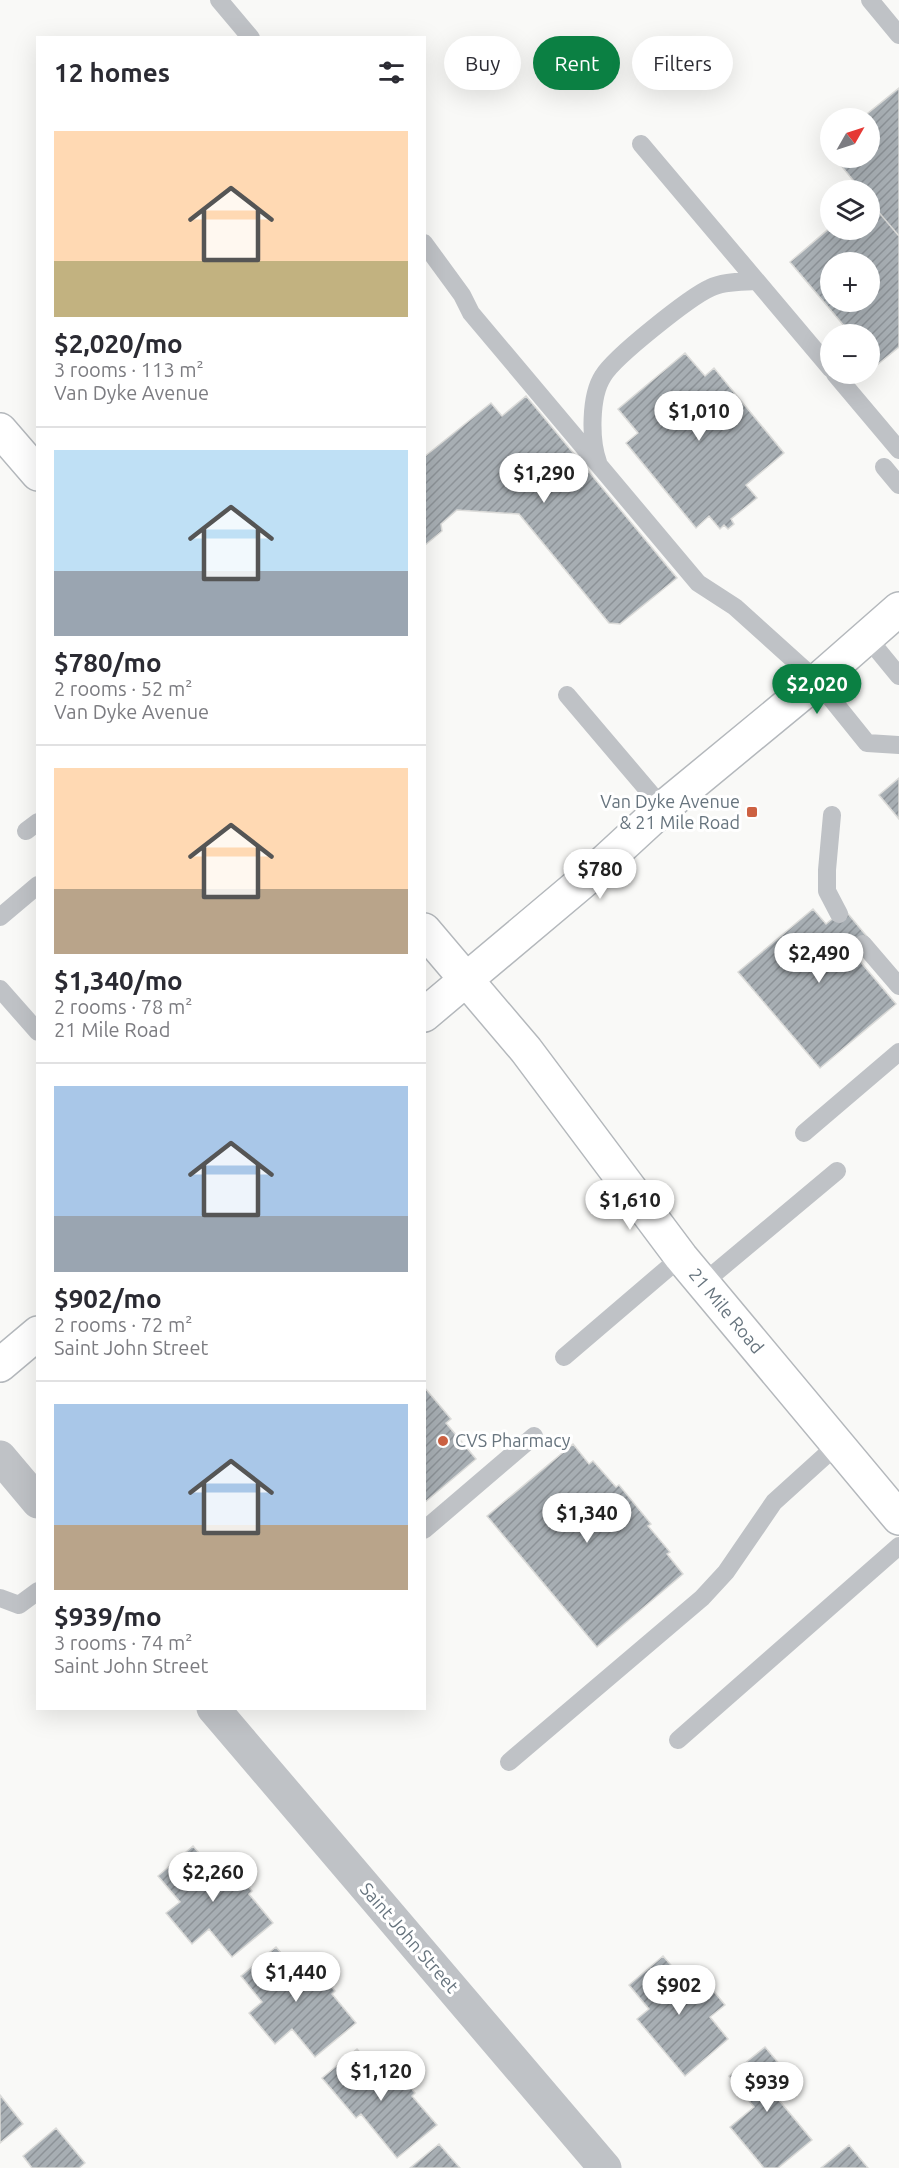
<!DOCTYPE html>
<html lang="en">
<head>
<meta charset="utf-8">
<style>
  :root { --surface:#fff; --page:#f2f2f3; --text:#2b2b33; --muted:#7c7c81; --line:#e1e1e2; --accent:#0b8043 }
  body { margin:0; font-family:Ubuntu,sans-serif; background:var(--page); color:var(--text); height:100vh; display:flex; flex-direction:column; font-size:22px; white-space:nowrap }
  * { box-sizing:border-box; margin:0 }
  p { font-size:20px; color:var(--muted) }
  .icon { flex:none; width:33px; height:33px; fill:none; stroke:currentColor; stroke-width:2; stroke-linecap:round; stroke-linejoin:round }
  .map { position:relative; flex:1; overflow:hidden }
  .drawer { position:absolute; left:36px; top:36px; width:390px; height:1674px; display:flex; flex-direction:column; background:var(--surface); border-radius:0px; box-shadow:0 6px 24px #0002 }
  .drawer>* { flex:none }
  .hud { position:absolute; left:444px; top:36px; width:364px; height:54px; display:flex; gap:12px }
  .needle { width:39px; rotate:51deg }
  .fabs { position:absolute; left:820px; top:108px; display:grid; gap:12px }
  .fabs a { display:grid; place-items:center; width:60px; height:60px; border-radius:50%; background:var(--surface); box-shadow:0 6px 24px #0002; font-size:30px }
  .price { position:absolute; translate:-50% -51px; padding:0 14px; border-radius:21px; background:#fff; color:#222; font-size:20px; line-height:39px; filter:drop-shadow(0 2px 3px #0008) }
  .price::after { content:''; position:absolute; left:50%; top:36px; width:18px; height:14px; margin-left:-9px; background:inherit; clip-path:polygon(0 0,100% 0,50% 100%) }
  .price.active { background:var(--accent); color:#fff }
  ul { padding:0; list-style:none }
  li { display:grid; align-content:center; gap:12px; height:318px; padding:0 18px }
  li+li { border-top:2px solid var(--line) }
  li span { display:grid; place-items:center; height:186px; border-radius:0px; color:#555 }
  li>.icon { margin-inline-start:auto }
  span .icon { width:108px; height:108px; fill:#fffc; stroke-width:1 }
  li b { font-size:26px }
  h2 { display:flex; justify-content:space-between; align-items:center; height:72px; padding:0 18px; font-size:26px }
  .chip { padding:0 21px; border-radius:27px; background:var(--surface); box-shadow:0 6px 24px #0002; font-size:21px; line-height:54px }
  .chip.active { background:var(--accent); color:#fff }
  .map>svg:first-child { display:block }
</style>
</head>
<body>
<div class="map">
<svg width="899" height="2168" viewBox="0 0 899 2168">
  <defs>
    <pattern id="building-hatch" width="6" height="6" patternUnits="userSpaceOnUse" patternTransform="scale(1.5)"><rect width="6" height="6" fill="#a7aeb3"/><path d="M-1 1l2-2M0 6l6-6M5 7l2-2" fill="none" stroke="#8c9297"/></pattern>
  </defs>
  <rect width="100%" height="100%" fill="#f9f9f7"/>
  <!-- building -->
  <path fill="url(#building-hatch)" stroke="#dbdbd9" stroke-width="1.5" fill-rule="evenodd" d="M899,88V236L870,202V190H861L835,158H870V118H862Z
    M870,202L899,236V347L877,365L870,357V334H851L790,262L831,227V230H870ZM831,262H870V302H831Z
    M685,353L705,376L714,368L784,453L746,485L757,498L731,519L734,524L728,529L724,525L720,529L709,516L696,528L626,443L638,433L618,409Z
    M526,396L677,578L620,624L609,623L519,514L457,510L441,524L442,531L424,546V457L491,403L502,416Z
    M899,778V819L879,795Z
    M813,909L826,924L844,909L869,939L853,953L896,1004L820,1068L738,972Z
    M424,1387L451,1419L446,1423L476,1459L424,1503Z
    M573,1444L589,1464L593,1461L616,1487L619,1485L651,1524L648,1526L670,1552L667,1554L683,1574L597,1647L487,1516Z
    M193,1846L215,1872L227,1862L252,1891L249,1894L273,1923L232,1957L209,1929L192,1944L166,1913L180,1902L158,1876Z
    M276,1947L297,1972L310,1962L335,1991L332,1994L356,2023L315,2057L292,2029L275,2044L249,2013L262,2002L241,1976Z
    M663,1956L695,1993L707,1983L725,2005L710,2017L728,2039L685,2076L637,2019L649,2009L629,1985Z
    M765,2047L791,2078L773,2093L812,2140L778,2168H764L730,2127L754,2107L729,2076Z
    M357,2049L378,2074L391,2064L415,2093L412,2096L437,2125L397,2158L361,2114L356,2118L322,2078Z
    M0,2095L23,2124L0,2143Z
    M56,2128L85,2163L79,2168H32L23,2156Z
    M439,2144L460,2168H410Z
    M849,2145L868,2168H821Z"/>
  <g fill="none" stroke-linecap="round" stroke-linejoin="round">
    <defs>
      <path id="secondary" d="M0,430L38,474
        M424,930L526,1050L681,1257L899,1518
        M424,1015L587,878L663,808L817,681L899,609
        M0,1365L38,1333"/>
    </defs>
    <!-- secondary casing -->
    <use href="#secondary" stroke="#b4b8bc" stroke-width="36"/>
    <!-- lane -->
    <path stroke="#bfc2c6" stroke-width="18" d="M219,0L251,38
      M870,0L899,35
      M641,144L831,369
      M424,243L462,295L471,313L698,583L735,607L817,681L867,743L899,745
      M835,374L899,450
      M598,462C590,440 590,396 603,376C614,357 690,297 710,288C723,281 742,282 756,281
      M884,467L899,485
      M867,637L899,676
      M567,695L663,808
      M832,815L827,870V891L839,914
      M26,831L38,822
      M0,917L38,885
      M863,944L899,986
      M0,989L38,1032
      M804,1133L899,1052
      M703,1283L837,1171
      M564,1357L681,1257
      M424,1530L534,1436
      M0,1598L19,1605L38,1591
      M678,1740L899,1546
      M509,1762L702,1598L726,1572L774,1502L837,1445"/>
    <!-- street -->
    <path stroke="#bfc2c6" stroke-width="33" d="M0,1457L38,1502
      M213,1708L605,2168"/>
    <!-- secondary -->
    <use href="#secondary" stroke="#fff" stroke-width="33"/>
  </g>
  <!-- markers -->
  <g fill="#cd6142" stroke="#fff" stroke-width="2">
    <rect x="746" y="806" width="12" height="12" rx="3"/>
    <circle cx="443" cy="1441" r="6"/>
  </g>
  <g text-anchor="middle" stroke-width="6" stroke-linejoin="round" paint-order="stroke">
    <!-- poi labels -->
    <g font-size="18" fill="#67747e" stroke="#fff" text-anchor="end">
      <text x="740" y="808">Van Dyke Avenue<tspan x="740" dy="21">&amp; 21 Mile Road</tspan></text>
      <text x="455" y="1447" text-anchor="start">CVS Pharmacy</text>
    </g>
    <!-- street labels -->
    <g font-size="18" fill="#67747e" stroke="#fff">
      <text transform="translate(726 1311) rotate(50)" y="6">21 Mile Road</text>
      <text transform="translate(409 1938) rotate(49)" y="6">Saint John Street</text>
    </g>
  </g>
</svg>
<div class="fabs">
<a><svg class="needle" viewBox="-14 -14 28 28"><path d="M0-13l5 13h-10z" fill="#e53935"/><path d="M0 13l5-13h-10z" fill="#7c7c81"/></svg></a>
<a><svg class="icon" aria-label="layers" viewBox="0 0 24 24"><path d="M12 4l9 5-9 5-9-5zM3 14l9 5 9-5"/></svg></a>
<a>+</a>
<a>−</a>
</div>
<b class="price" style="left:699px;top:442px">$1,010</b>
<b class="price" style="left:544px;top:504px">$1,290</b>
<b class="price active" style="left:817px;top:715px">$2,020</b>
<b class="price" style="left:600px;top:900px">$780</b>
<b class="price" style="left:819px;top:984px">$2,490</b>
<b class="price" style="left:630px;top:1231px">$1,610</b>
<b class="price" style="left:587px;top:1544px">$1,340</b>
<b class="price" style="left:213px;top:1903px">$2,260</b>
<b class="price" style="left:296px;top:2003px">$1,440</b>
<b class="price" style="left:679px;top:2016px">$902</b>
<b class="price" style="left:381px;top:2102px">$1,120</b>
<b class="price" style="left:767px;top:2113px">$939</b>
<div class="hud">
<a class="chip">Buy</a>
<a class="chip active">Rent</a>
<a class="chip">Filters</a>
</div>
<section class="drawer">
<h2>12 homes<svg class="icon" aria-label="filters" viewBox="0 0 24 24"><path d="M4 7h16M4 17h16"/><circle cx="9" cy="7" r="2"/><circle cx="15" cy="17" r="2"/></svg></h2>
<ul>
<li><span style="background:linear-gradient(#ffd9b3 70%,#c2b280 0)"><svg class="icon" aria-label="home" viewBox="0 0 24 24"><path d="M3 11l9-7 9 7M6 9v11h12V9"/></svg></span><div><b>$2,020/mo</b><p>3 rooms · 113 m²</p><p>Van Dyke Avenue</p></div></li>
<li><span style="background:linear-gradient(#bfe0f5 65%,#9aa5b1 0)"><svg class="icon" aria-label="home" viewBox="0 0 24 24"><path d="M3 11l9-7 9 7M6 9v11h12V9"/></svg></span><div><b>$780/mo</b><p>2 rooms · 52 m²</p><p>Van Dyke Avenue</p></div></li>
<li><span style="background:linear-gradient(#ffd9b3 65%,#b9a48a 0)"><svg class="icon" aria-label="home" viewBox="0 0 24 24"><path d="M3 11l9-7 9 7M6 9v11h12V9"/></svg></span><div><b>$1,340/mo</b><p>2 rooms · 78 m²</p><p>21 Mile Road</p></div></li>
<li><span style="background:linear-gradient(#a9c7e8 70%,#9aa5b1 0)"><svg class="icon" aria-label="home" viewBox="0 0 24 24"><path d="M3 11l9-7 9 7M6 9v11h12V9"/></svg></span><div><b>$902/mo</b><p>2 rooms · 72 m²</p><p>Saint John Street</p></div></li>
<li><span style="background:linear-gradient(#a9c7e8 65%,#b9a48a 0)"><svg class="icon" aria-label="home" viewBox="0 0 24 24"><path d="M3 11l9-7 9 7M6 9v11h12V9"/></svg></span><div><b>$939/mo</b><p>3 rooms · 74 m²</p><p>Saint John Street</p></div></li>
</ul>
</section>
</div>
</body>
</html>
